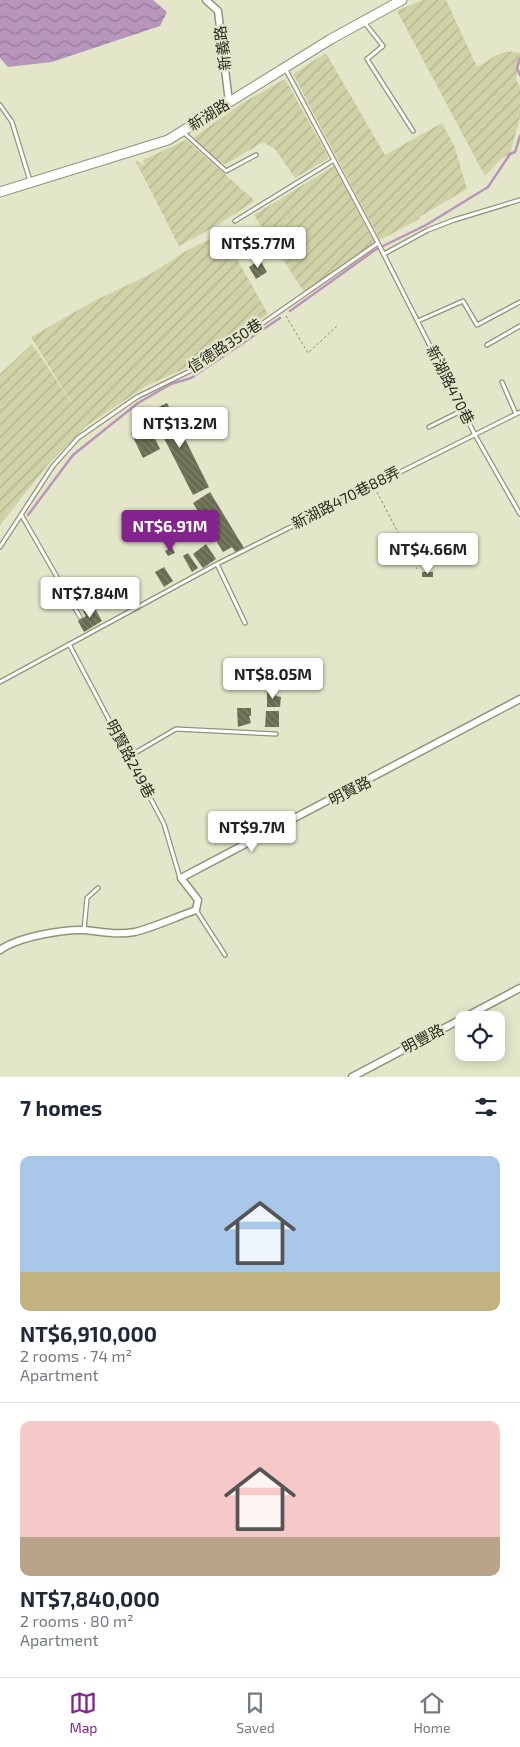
<!DOCTYPE html>
<html lang="en">
<head>
<meta charset="utf-8">
<style>
  :root { --surface:#fff; --page:#f6f6f7; --text:#1f2937; --muted:#747a83; --line:#e0e1e3; --accent:#82238e }
  body { margin:0; font-family:"Exo 2","Noto Sans TC",sans-serif; background:var(--page); color:var(--text); height:100vh; display:flex; flex-direction:column; font-size:19px; white-space:nowrap }
  * { box-sizing:border-box; margin:0 }
  p { font-size:16px; color:var(--muted) }
  .icon { flex:none; width:28px; height:28px; fill:none; stroke:currentColor; stroke-width:2; stroke-linecap:round; stroke-linejoin:round }
  .map { position:relative; height:1077px; overflow:hidden }
  .drawer { display:flex; flex-direction:column; background:var(--surface); flex:1 }
  .drawer>* { flex:none }
  .controls { position:absolute; left:455px; top:1011px; display:grid; gap:10px }
  .controls a { display:grid; place-items:center; width:50px; height:50px; border-radius:10px; background:var(--surface); box-shadow:0 2px 12px #0003; font-size:25px }
  .price { position:absolute; translate:-50% -42px; padding:0 11px; border-radius:5px; background:#fff; color:#222; font-size:16px; line-height:32px; filter:drop-shadow(0 1px 2px #0008) }
  .price::after { content:''; position:absolute; left:50%; top:30px; width:15px; height:11px; margin-left:-8px; background:inherit; clip-path:polygon(0 0,100% 0,50% 100%) }
  .price.on { background:var(--accent); color:#fff }
  ul { padding:0; list-style:none }
  li { display:grid; align-content:center; gap:10px; height:265px; padding:0 20px }
  li+li { border-top:1px solid var(--line) }
  li span { display:grid; place-items:center; height:155px; border-radius:10px; color:#555 }
  li>.icon { margin-inline-start:auto }
  span .icon { width:90px; height:90px; fill:#fffc; stroke-width:1 }
  li b { font-size:21px }
  h2 { display:flex; justify-content:space-between; align-items:center; height:60px; padding:0 20px; font-size:21px }
  .menu { display:flex; justify-content:space-around; align-items:center; height:70px; border-top:1px solid var(--line); background:var(--surface); font-size:14px; color:var(--muted) }
  .menu a { display:grid; justify-items:center; gap:2px }
  .menu .on { color:var(--accent) }
  .map>svg:first-child { display:block }
</style>
</head>
<body>
<div class="map">
<svg width="520" height="1077" viewBox="0 0 520 1077">
  <defs>
    <pattern id="garden-furrows" width="10" height="10" patternUnits="userSpaceOnUse" patternTransform="scale(1.25)"><rect width="10" height="10" fill="#cfd1a6"/><path d="M-1 1l2-2M0 10L10 0M9 11l2-2" fill="none" stroke="#b2b48e"/></pattern>
    <pattern id="water-waves" width="16" height="10" patternUnits="userSpaceOnUse" patternTransform="scale(1.25)"><rect width="16" height="10" fill="#b896bb"/><path d="M0 5q4-4 8 0t8 0" fill="none" stroke="#967b97"/></pattern>
    <pattern id="building-back-hatch" width="6" height="6" patternUnits="userSpaceOnUse" patternTransform="scale(1.25)"><rect width="6" height="6" fill="#6a6c52"/><path d="M-1 5l2 2M0 0l6 6M5-1l2 2" fill="none" stroke="#7f816c"/></pattern>
  </defs>
  <rect width="100%" height="100%" fill="#e4e6c9"/>
  <!-- garden -->
  <path fill="url(#garden-furrows)" d="M422,0H446L477,67C492,59 503,47 520,53L516,79L520,88V117L510,154L502,158L485,176L397,11Z
    M326,53L385,155L442,123L454,145L467,189L419,217V219L380,240L293,74Z
    M285,79L329,158L295,178L275,149L263,142L226,164L221,163L193,138L241,104Z
    M186,140L255,201L214,227L179,246L135,160L144,165L143,160Z
    M334,166L375,244L304,292L254,215Z
    M222,233L268,314L202,361L146,386L86,426L50,462L0,525V374L32,344L75,408L31,337L94,301L149,275L186,251Z"/>
  <!-- water -->
  <path fill="url(#water-waves)" d="M0,0H153L167,12L160,26L52,62L8,67L0,58Z"/>
  <g fill="none" stroke-linecap="round" stroke-linejoin="round">
    <!-- stream -->
    <path stroke="#b896bb" stroke-width="2.5" d="M520,58L517,68L520,75
      M290,311L375,250L426,225L488,187L510,154L515,152L520,136
      M28,515L73,455L138,403L171,384L191,378L280,318"/>
  </g>
  <!-- building -->
  <path fill="url(#building-back-hatch)" d="M260,260L267,272L256,279L249,267Z
    M167,403L209,487L193,495L150,411Z
    M148,424L160,449L143,458L131,433Z
    M210,492L244,548L236,553L232,547L223,552L193,503Z
    M206,544L216,559L203,568L193,554Z
    M172,547L175,553L168,556L165,551Z
    M188,553L198,568L192,572L183,556Z
    M164,567L173,581L164,587L155,572Z
    M422,572H433V577H422Z
    M93,605L102,621L84,632L78,621L86,616L83,611Z
    M267,692L276,693V696L281,697L280,707H267Z
    M237,708H251V716H249L251,723L238,727Z
    M266,711H279V727H265Z"/>
  <g fill="none" stroke-linecap="round" stroke-linejoin="round">
    <defs>
      <path id="lane" d="M364,22L383,46L367,59L413,131
        M286,70L378,243L475,435L520,514
        M0,105L12,122L30,181
        M183,132L226,171L256,155
        M235,221L334,160
        M384,254L428,230L454,220L520,200
        M418,321L463,301L477,325L520,302
        M487,345L520,326
        M502,382L516,414
        M429,427L463,410
        M22,516L80,617
        M0,547L53,466L78,438L137,397L204,364L378,243
        M217,564L245,623
        M69,644L164,824L180,878
        M0,682L217,564L520,412
        M128,757L176,729L276,734
        M196,910L225,955
        M84,930L87,898L98,888"/>
      <path id="street" d="M206,0L218,11L229,102
        M0,950C18,937 63,929 85,930C102,932 117,935 135,932C155,927 176,917 196,910L198,900L181,878L520,699
        M352,1077L520,988"/>
      <path id="secondary" d="M0,192L168,140L331,39L402,0"/>
    </defs>
    <!-- lane casing -->
    <use href="#lane" stroke="#929378" stroke-width="5.5"/>
    <!-- street casing -->
    <use href="#street" stroke="#929378" stroke-width="9"/>
    <!-- secondary casing -->
    <use href="#secondary" stroke="#929378" stroke-width="11"/>
    <!-- path -->
    <path stroke="#858672" stroke-width="1" stroke-dasharray="2.5 2.5" stroke-linecap="butt" d="M286,316L308,353L338,325
      M377,492L417,569"/>
    <!-- lane -->
    <use href="#lane" stroke="#fff" stroke-width="3"/>
    <!-- street -->
    <use href="#street" stroke="#fff" stroke-width="6"/>
    <!-- secondary -->
    <use href="#secondary" stroke="#fff" stroke-width="9"/>
  </g>
  <g text-anchor="middle" stroke-width="5" stroke-linejoin="round" paint-order="stroke">
    <!-- street labels -->
    <g font-size="15" fill="#2a2a1f" stroke="#e4e6c9">
      <text transform="translate(223 48) rotate(-97)" y="5">新義路</text>
      <text transform="translate(209 115) rotate(-32)" y="5">新湖路</text>
      <text transform="translate(225 346) rotate(-33)" y="5">信德路350巷</text>
      <text transform="translate(450 385) rotate(63)" y="5">新湖路470巷</text>
      <text transform="translate(346 498) rotate(-27)" y="5">新湖路470巷88弄</text>
      <text transform="translate(130 759) rotate(62)" y="5">明賢路249巷</text>
      <text transform="translate(350 791) rotate(-27)" y="5">明賢路</text>
      <text transform="translate(423 1039) rotate(-28)" y="5">明豐路</text>
    </g>
  </g>
</svg>
<div class="controls">
<a><svg class="icon" aria-label="locate" viewBox="0 0 24 24"><circle cx="12" cy="12" r="6"/><path d="M12 2v4M12 18v4M2 12h4M18 12h4"/></svg></a>
</div>
<b class="price" style="left:258px;top:269px">NT$5.77M</b>
<b class="price" style="left:180px;top:449px">NT$13.2M</b>
<b class="price on" style="left:170px;top:552px">NT$6.91M</b>
<b class="price" style="left:428px;top:575px">NT$4.66M</b>
<b class="price" style="left:90px;top:619px">NT$7.84M</b>
<b class="price" style="left:273px;top:700px">NT$8.05M</b>
<b class="price" style="left:252px;top:853px">NT$9.7M</b>
</div>
<section class="drawer">
<h2>7 homes<svg class="icon" aria-label="filters" viewBox="0 0 24 24"><path d="M4 7h16M4 17h16"/><circle cx="9" cy="7" r="2"/><circle cx="15" cy="17" r="2"/></svg></h2>
<ul>
<li><span style="background:linear-gradient(#a9c7e8 75%,#c2b280 0)"><svg class="icon" aria-label="home" viewBox="0 0 24 24"><path d="M3 11l9-7 9 7M6 9v11h12V9"/></svg></span><div><b>NT$6,910,000</b><p>2 rooms · 74 m²</p><p>Apartment</p></div></li>
<li><span style="background:linear-gradient(#f6c9c9 75%,#b9a48a 0)"><svg class="icon" aria-label="home" viewBox="0 0 24 24"><path d="M3 11l9-7 9 7M6 9v11h12V9"/></svg></span><div><b>NT$7,840,000</b><p>2 rooms · 80 m²</p><p>Apartment</p></div></li>
</ul>
</section>
<nav class="menu">
<a class="on"><svg class="icon" aria-label="map" viewBox="0 0 24 24"><path d="M3 6l6-2 6 2 6-2v14l-6 2-6-2-6 2zM9 4v14M15 6v14"/></svg>Map</a>
<a><svg class="icon" aria-label="saved" viewBox="0 0 24 24"><path d="M7 4h10v16l-5-4-5 4z"/></svg>Saved</a>
<a><svg class="icon" aria-label="home" viewBox="0 0 24 24"><path d="M3 11l9-7 9 7M6 9v11h12V9"/></svg>Home</a>
</nav>
</body>
</html>
